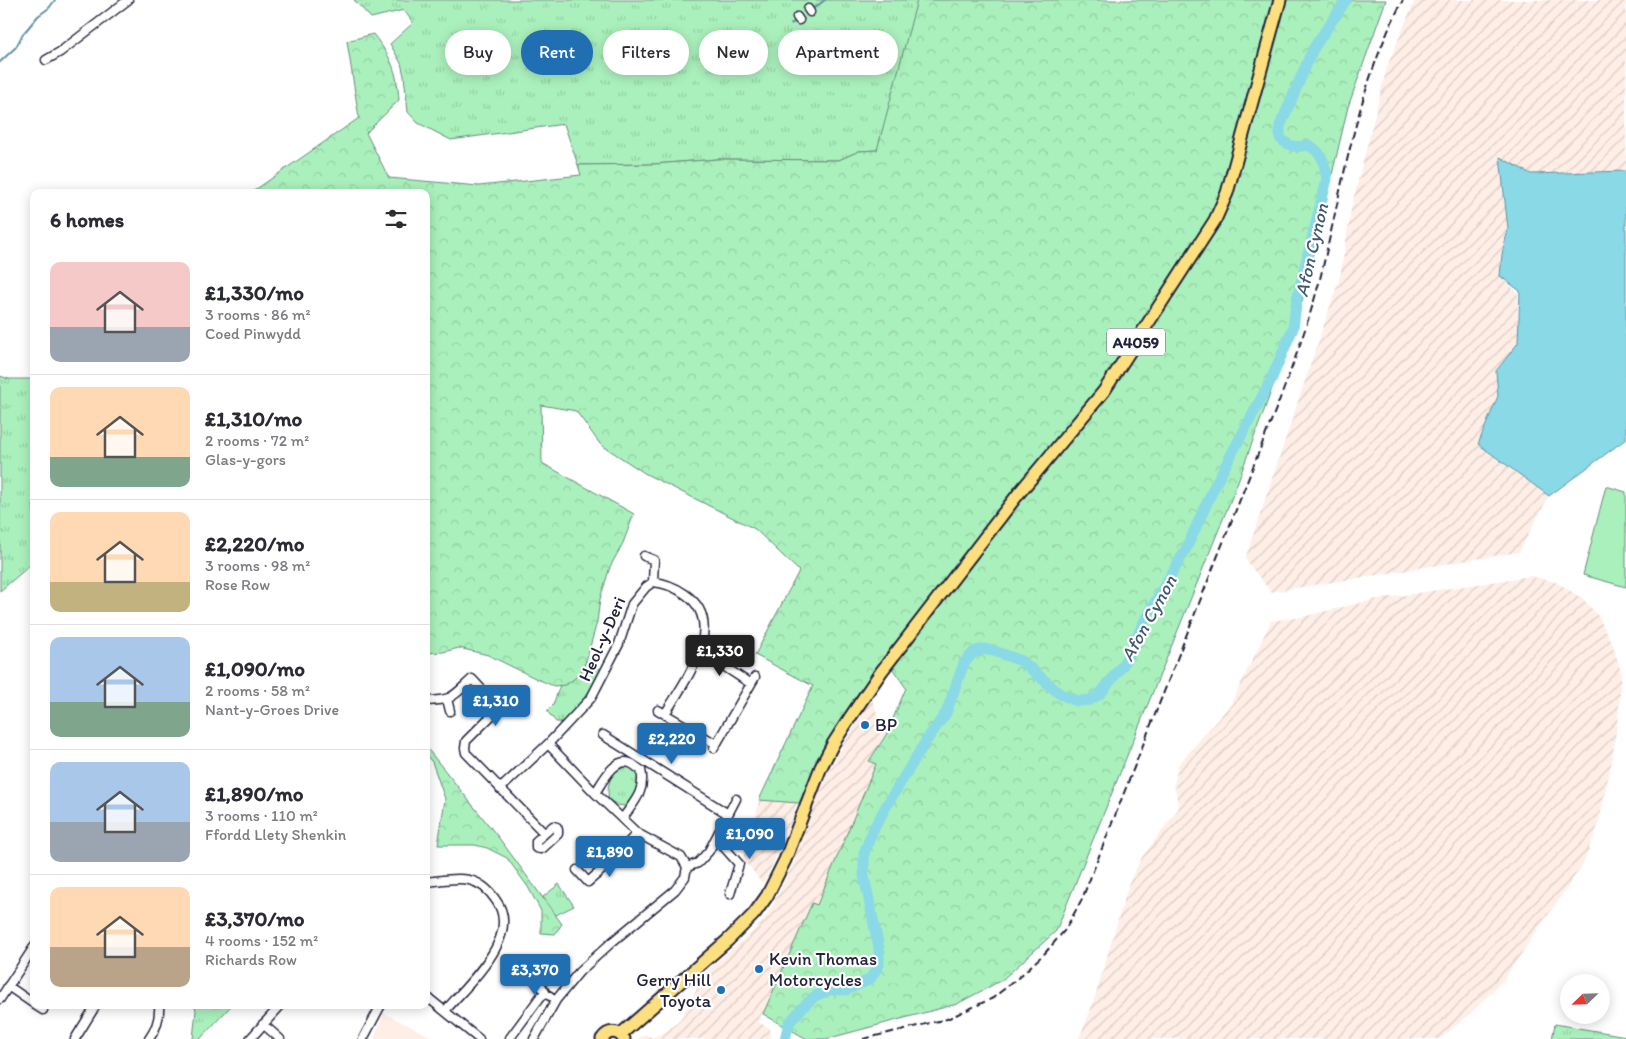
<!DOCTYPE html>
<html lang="en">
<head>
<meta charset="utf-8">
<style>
  :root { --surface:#fff; --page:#f7f7f7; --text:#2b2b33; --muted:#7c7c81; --line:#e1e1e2; --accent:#1f6fb2 }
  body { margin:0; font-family:Itim,sans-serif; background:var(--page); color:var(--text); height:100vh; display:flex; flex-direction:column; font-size:19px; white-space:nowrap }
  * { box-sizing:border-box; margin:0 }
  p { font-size:16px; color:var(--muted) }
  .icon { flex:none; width:28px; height:28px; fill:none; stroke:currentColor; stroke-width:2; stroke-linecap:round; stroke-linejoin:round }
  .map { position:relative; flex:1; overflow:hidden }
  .details { position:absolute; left:30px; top:189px; width:400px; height:820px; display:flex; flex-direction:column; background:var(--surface); border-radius:10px; box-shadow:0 2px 12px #0003 }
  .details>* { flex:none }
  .top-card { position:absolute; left:445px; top:30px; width:475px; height:45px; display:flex; gap:10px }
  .needle { width:32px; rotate:247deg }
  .fabs { position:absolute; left:1560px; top:974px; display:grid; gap:10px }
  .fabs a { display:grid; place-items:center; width:50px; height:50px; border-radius:50%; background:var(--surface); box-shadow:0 2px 12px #0003; font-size:25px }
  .price { position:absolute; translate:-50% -42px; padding:0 11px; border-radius:5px; background:var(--accent); color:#fff; font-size:16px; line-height:32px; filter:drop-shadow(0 1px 2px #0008) }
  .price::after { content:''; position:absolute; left:50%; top:30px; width:15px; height:11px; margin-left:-8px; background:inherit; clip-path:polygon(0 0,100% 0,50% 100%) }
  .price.active { background:#222; color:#fff }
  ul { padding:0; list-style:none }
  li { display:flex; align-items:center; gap:15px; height:125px; padding:0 20px }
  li+li { border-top:1px solid var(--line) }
  li span { display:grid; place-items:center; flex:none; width:140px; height:100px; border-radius:10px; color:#555 }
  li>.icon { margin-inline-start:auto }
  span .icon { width:60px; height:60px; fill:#fffc; stroke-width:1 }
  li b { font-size:21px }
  h2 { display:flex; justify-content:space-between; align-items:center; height:60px; padding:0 20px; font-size:21px }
  .chip { padding:0 18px; border-radius:22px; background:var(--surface); box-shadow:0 2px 12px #0003; font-size:18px; line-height:45px }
  .chip.active { background:var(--accent); color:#fff }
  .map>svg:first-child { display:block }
</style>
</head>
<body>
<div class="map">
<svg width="1626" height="1039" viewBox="0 0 1626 1039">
  <defs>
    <pattern id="industrial-furrows" width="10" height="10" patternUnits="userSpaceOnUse" patternTransform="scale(1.25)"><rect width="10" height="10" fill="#feeee6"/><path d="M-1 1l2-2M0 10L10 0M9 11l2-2" fill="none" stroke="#d9ccc6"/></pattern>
    <pattern id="grass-tufts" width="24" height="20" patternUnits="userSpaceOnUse" patternTransform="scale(1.25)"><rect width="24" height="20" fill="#aaf0bc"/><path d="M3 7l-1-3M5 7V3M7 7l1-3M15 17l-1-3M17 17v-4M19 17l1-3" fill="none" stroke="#92cea2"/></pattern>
    <pattern id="forest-crowns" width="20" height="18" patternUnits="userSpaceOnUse" patternTransform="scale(1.25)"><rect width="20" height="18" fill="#aaf0bc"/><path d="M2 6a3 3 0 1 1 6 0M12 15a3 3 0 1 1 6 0" fill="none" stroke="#92cea2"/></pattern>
  </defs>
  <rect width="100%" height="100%" fill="#fff"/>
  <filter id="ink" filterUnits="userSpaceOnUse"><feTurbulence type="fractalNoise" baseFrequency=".02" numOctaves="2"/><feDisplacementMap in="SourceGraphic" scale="10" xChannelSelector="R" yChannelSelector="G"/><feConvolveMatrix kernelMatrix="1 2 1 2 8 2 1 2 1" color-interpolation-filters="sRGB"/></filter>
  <g filter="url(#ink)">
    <!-- built -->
    <path fill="#feeee6" d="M384,1013L432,1037V1039H374Z"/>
    <!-- industrial -->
    <path fill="url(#industrial-furrows)" d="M1415,0H1626V171L1531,174L1500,158L1508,229L1502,254L1500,276L1518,293V343L1496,371L1498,396L1478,444L1549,496L1519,552L1271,592L1245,559L1340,277L1352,204L1388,64Z
      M1531,576L1558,583L1583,599L1598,616L1613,645L1621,672L1619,710L1612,760L1598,826L1583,864L1504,979L1473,1011L1440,1039H1078L1084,1027L1094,1000L1129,883L1142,857L1179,808L1174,785L1178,765L1231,704L1271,621L1302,617L1372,600Z
      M872,698L880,722L888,730L869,761L876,764L817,906L812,904L763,1014L758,1022L770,1028L771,1039H637L646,1034L652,1038L667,1031L680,1019L701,982L712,966L754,930L764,919L774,903L795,860L793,859L818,791L843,745Z
      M759,800L797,803L787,834L764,882L760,881L750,867L743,862L747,833L753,832Z"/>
    <!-- grass -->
    <path fill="url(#grass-tufts)" stroke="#66897c" d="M354,0H949L877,150L859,151L839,160L718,159L654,164L578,165L564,124L451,140L418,123L408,112L404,76L401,63L390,44L413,23L404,10L371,18Z
      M0,376L9,379H34V562L0,591Z
      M586,661L602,670C590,692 580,705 562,722H556L547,711L553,705L560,685C573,683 581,672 586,661Z
      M624,766C652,770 636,794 624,806L618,805L609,800C606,786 610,772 624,766Z
      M559,884L574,906L556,915L543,897Z
      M194,1005H230L231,1006L200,1039H193L196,1010Z
      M1555,1024L1626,1036V1039H1552Z"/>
    <!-- forest -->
    <path fill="url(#forest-crowns)" stroke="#66897c" d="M917,0H1386L1348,107L1302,302L1294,329L1234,492L1056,931L1002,980L957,1004L826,1039H807L763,1014L812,903L817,905L876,764L869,761L886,735L906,688L885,658L810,781L799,803L759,800L813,686L755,655L799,571L755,529L646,474L600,444L576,411L541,405L542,463L634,514L623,543L610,567L600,599L597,622L586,661L581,672L574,679L565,685L554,686L537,679L488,655L459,648L443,652L426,653V192H252L359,118L347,41L373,34C391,57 397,70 399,100L366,133L389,178L479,186L581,175L578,165L654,164L718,159L839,160L859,151L877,150Z
      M426,747L499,838L562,924L555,934L541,933V911L528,887L507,858L487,848L475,845H438L445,799L432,762L426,755Z"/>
    <!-- garden -->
    <path fill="#aaf0bc" stroke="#66897c" d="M1606,486L1626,492V587L1583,575Z"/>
    <!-- water -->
    <path fill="#8ad9e7" stroke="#6090a2" d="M1500,157L1531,174L1626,171V439L1549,496L1478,444L1498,396L1496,371L1518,343L1520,291L1500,276L1502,254L1508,229Z"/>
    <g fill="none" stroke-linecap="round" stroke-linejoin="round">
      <!-- stream -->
      <path stroke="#6090a2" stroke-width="2" d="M811,10L825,0
        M791,24L797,20
        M0,62L16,47L23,34L38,16L49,8L55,0"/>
      <!-- river -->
      <path stroke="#8ad9e7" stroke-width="11" d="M785,1039L789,1023L802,1008L815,996L829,990H846L860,984L870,979L879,965V948L864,876V853L873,830L888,803L926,741L946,713L964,663L974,652L983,649L994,651L1022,661L1060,694L1077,701L1090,700L1100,694L1123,665L1147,616L1186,549L1216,483L1271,380L1293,328L1297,299L1327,179C1324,163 1324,153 1308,145C1295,148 1290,147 1280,138V126L1313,49L1346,0"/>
      <defs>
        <path id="minor" d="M808,9L810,12
          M797,17L799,20
          M46,60L60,52L128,0
          M644,556L654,560L653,582
          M699,652L708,656L751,684
          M447,699L450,711
          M426,701C454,700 452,697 472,679L499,708L466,741L465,748L466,753L544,833
          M658,710L716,744
          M603,735L728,814
          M548,744L595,793L637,833L681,857L687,867
          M714,748L755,677
          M500,789L548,744L591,698L619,644L632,604L646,587L653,582C666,583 675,587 685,594C729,624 684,682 665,714
          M595,793C602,783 614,757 630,763C634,764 637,768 641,770C646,791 634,802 623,818
          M553,826L557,827L558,830V834L543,848L540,849L536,848V841Z
          M716,838L739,864L730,894
          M577,870L588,882L611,862L637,833
          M426,882C455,879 476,872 495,899C524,936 468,983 445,1011
          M527,973L542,987L546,994L550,996
          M8,986L34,1004
          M426,996L479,1039
          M0,999L34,947
          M35,1005L43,1010
          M263,1024L280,1039
          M510,1038L541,996L546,994
          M75,1039L96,1005
          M149,1039C157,1028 160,1018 159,1005
          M250,1039L281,1005
          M363,1039L381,1005
          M534,1039L556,1000L579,972L612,942L675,890L685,877L687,867L698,863L709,851L736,799"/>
        <path id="primary" d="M621,1034L728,940L754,914L767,896L785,860L821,767L833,744L851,716L881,672L1019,493L1104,391L1215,220L1227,193L1280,0
          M602,1039C608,1030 618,1030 624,1039"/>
      </defs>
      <!-- minor casing -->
      <use href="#minor" stroke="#22223b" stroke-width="11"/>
      <!-- primary casing -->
      <use href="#primary" stroke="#22223b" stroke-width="15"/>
      <!-- minor -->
      <use href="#minor" stroke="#fff" stroke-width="8"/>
      <!-- primary -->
      <use href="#primary" stroke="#fce080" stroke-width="11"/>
      <!-- rail -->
      <path stroke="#22223b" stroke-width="2" stroke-dasharray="8 4" stroke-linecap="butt" d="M863,1039L947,1019L993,998L1019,977L1045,953L1065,930L1082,899L1283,391C1297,354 1310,317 1320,279C1343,185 1357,86 1403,0"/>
    </g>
  </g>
  <!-- markers -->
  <g fill="#1f6fb2" stroke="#fff" stroke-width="2">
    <circle cx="865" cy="725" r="5"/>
    <circle cx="759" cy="969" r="5"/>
    <circle cx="721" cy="990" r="5"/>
  </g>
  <g text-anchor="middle" stroke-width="4.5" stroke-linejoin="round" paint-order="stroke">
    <!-- shield labels -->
    <rect fill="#fff" stroke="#646476" stroke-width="1" x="1107" y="328.5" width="58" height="27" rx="4"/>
    <g font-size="16" font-weight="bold" fill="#22223b">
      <text x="1136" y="348">A4059</text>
    </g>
    <!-- street labels -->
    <g font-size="18" fill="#22223b" stroke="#fff">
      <text transform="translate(602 639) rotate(-66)" y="6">Heol-y-Deri</text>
    </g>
    <!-- poi labels -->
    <g font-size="18" fill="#22223b" stroke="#fff" text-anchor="start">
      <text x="875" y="731">BP</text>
      <text x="769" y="965">Kevin Thomas<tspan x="769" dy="21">Motorcycles</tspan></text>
      <text x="711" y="986" text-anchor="end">Gerry Hill<tspan x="711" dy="21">Toyota</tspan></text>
    </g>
    <!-- water labels -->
    <g font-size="19" font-style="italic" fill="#41596f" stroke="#fff">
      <text transform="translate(1311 250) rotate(-77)" y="7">Afon Cynon</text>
      <text transform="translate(1148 618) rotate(-61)" y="7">Afon Cynon</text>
    </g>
  </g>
</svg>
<div class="fabs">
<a><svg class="needle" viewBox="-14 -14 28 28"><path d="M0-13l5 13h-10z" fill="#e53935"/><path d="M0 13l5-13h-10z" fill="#7c7c81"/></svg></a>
</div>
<b class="price active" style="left:720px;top:677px">£1,330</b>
<b class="price" style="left:496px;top:727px">£1,310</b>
<b class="price" style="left:672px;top:765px">£2,220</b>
<b class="price" style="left:750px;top:860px">£1,090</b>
<b class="price" style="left:610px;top:878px">£1,890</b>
<b class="price" style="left:535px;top:996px">£3,370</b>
<div class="top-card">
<a class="chip">Buy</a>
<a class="chip active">Rent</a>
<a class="chip">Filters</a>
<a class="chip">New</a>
<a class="chip">Apartment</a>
</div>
<section class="details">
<h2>6 homes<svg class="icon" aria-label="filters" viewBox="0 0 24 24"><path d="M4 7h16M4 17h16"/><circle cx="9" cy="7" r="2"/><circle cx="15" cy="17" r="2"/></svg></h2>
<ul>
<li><span style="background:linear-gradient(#f6c9c9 65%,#9aa5b1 0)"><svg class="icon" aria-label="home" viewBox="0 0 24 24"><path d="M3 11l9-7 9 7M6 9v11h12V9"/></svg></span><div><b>£1,330/mo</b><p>3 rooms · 86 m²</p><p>Coed Pinwydd</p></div></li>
<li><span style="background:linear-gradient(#ffd9b3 70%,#7fa58c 0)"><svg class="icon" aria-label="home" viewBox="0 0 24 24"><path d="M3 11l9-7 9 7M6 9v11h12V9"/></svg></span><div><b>£1,310/mo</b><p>2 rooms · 72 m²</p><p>Glas-y-gors</p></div></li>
<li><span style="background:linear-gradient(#ffd9b3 70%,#c2b280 0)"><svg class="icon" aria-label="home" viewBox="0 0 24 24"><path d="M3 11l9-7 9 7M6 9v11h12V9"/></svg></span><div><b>£2,220/mo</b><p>3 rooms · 98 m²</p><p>Rose Row</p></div></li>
<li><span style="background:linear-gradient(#a9c7e8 65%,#7fa58c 0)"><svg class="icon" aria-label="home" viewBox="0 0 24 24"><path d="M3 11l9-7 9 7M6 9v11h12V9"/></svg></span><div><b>£1,090/mo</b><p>2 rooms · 58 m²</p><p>Nant-y-Groes Drive</p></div></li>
<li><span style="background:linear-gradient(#a9c7e8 60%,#9aa5b1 0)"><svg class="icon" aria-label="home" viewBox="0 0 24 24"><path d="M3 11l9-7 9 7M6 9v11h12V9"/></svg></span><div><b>£1,890/mo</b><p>3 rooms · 110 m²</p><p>Ffordd Llety Shenkin</p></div></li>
<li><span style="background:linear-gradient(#ffd9b3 60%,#b9a48a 0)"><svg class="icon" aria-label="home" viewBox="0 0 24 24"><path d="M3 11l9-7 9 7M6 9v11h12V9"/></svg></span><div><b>£3,370/mo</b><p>4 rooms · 152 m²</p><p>Richards Row</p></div></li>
</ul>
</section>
</div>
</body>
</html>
